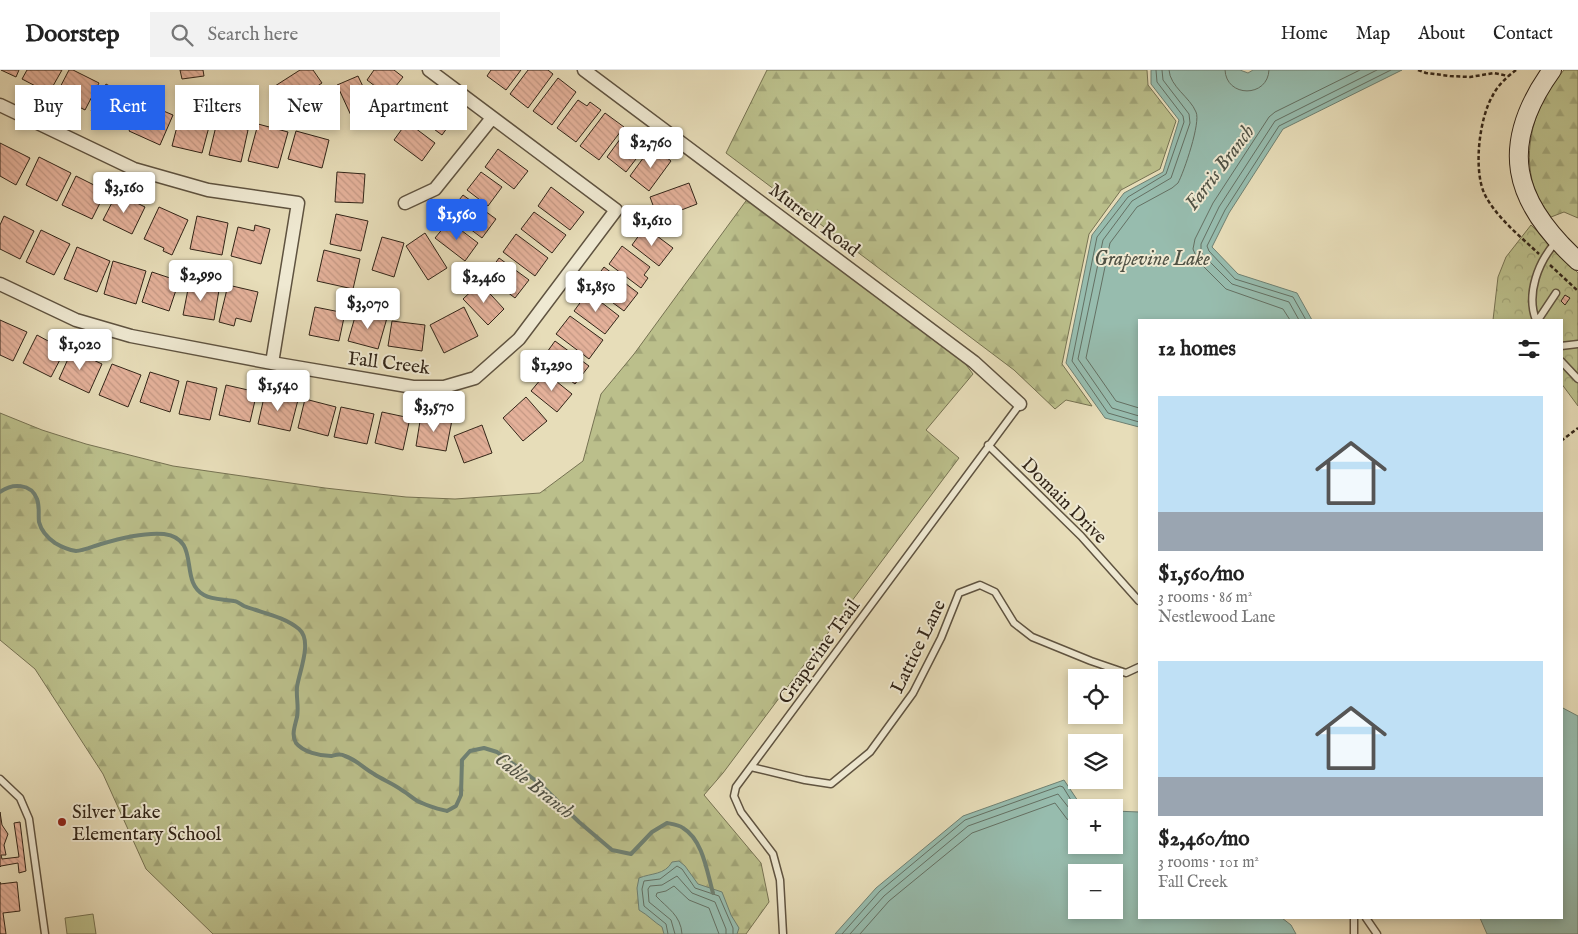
<!DOCTYPE html>
<html lang="en">
<head>
<meta charset="utf-8">
<style>
  :root { --surface:#fff; --page:#f2f2f2; --text:#222; --muted:#767676; --line:#e0e0e0; --accent:#2563eb }
  body { margin:0; font-family:"IM FELL English",serif; background:var(--page); color:var(--text); height:100vh; display:flex; flex-direction:column; font-size:19px; white-space:nowrap }
  * { box-sizing:border-box; margin:0 }
  p { font-size:16px; color:var(--muted) }
  .icon { flex:none; width:28px; height:28px; fill:none; stroke:currentColor; stroke-width:2; stroke-linecap:round; stroke-linejoin:round }
  .map { position:relative; flex:1; overflow:hidden }
  .details { position:absolute; left:1138px; top:249px; width:425px; height:600px; display:flex; flex-direction:column; background:var(--surface); border-radius:0px; box-shadow:0 2px 8px #0003 }
  .details>* { flex:none }
  .banner { position:absolute; left:15px; top:15px; width:475px; height:45px; display:flex; gap:10px }
  .fabs { position:absolute; left:1068px; top:599px; display:grid; gap:10px }
  .fabs a { display:grid; place-items:center; width:55px; height:55px; border-radius:0px; background:var(--surface); box-shadow:0 2px 8px #0003; font-size:25px }
  .price { position:absolute; translate:-50% -42px; padding:0 11px; border-radius:5px; background:#fff; color:#222; font-size:16px; line-height:32px; filter:drop-shadow(0 1px 2px #0008) }
  .price::after { content:''; position:absolute; left:50%; top:30px; width:15px; height:11px; margin-left:-8px; background:inherit; clip-path:polygon(0 0,100% 0,50% 100%) }
  .price.active { background:var(--accent); color:#fff }
  ul { padding:0; list-style:none }
  li { display:grid; align-content:center; gap:10px; height:265px; padding:0 20px }
  li span { display:grid; place-items:center; height:155px; border-radius:0px; color:#555 }
  li>.icon { margin-inline-start:auto }
  span .icon { width:90px; height:90px; fill:#fffc; stroke-width:1 }
  li b { font-size:21px }
  h2 { display:flex; justify-content:space-between; align-items:center; height:60px; padding:0 20px; font-size:21px }
  .tag { padding:0 18px; border-radius:0px; background:var(--surface); box-shadow:0 2px 8px #0003; font-size:18px; line-height:45px }
  .tag.active { background:var(--accent); color:#fff }
  header { display:flex; align-items:center; gap:30px; box-sizing:border-box; height:70px; padding:0 25px; background:var(--surface); border-bottom:1px solid var(--line) }
  header strong { font-size:24px }
  nav { display:flex; gap:28px; margin-inline-start:auto; font-size:18px }
  .search { width:350px; height:45px; background:var(--page); display:flex; align-items:center; gap:12px; box-sizing:border-box; padding:0 18px; border-radius:0px; color:var(--muted); font-size:19px }
  .map>svg:first-child { display:block }
</style>
</head>
<body>
<header>
<strong>Doorstep</strong>
<div class="search"><svg class="icon" aria-label="search" viewBox="0 0 24 24"><circle cx="10" cy="10" r="6"/><path d="M15 15l6 6"/></svg>Search here</div>
<nav><a>Home</a><a>Map</a><a>About</a><a>Contact</a></nav>
</header>
<div class="map">
<svg width="1578" height="864" viewBox="0 0 1578 864">
  <defs>
    <pattern id="forest-firs" width="22" height="20" patternUnits="userSpaceOnUse" patternTransform="scale(1.25)"><rect width="22" height="20" fill="#bbbf8b"/><path d="M5 1l3.5 6h-7zM16 11l3.5 6h-7z" fill="#a1a477"/></pattern>
    <pattern id="park-crowns" width="20" height="18" patternUnits="userSpaceOnUse" patternTransform="scale(1.25)"><rect width="20" height="18" fill="#bbbf8b"/><path d="M2 6a3 3 0 1 1 6 0M12 15a3 3 0 1 1 6 0" fill="none" stroke="#a1a477"/></pattern>
    <pattern id="building-back-hatch" width="6" height="6" patternUnits="userSpaceOnUse" patternTransform="scale(1.25)"><rect width="6" height="6" fill="#e4b19a"/><path d="M-1 5l2 2M0 0l6 6M5-1l2 2" fill="none" stroke="#c49884"/></pattern>
  </defs>
  <rect width="100%" height="100%" fill="#e7ddb9"/>
  <filter id="stains"><feTurbulence type="fractalNoise" baseFrequency=".004" numOctaves="4"/><feColorMatrix values="0 0 0 0 .2 0 0 0 0 .09 0 0 0 0 .02 0 0 0 .5 -.17"/></filter>
  <radialGradient id="worn" r=".72"><stop offset=".6" stop-color="#630" stop-opacity="0"/><stop offset="1" stop-color="#630" stop-opacity=".3"/></radialGradient>
  <!-- forest -->
  <path fill="url(#forest-firs)" stroke="#767252" d="M767,0H1147L1148,15L1176,51L1160,99L1121,120L1089,164L1062,294L1092,336L1066,330L1055,339L1014,300L726,83Z
    M1564,0H1578V148L1564,142L1551,147C1543,136 1535,124 1532,110C1523,71 1538,29 1564,0Z
    M751,124L964,292L973,304L926,360L959,388L723,703L704,725L761,793L769,832L746,864H213L146,799L103,704L35,599L0,570V343L42,360L86,374L173,396L325,418L406,427L455,429L540,423L583,391L601,324L634,284Z"/>
  <!-- park -->
  <path fill="url(#park-crowns)" stroke="#767252" d="M1531,155L1578,203V336L1561,313V250H1493L1498,207L1506,187Z"/>
  <!-- pitch -->
  <path fill="#bbbf8b" stroke="#767252" d="M93,844L96,864H67L65,848Z"/>
  <!-- water -->
  <path fill="#97bcae" stroke="#6f8072" fill-rule="evenodd" d="M1151,0H1240L1248,3L1253,0H1402L1283,59L1229,143L1212,177L1238,204L1297,223L1312,250H1139V357L1105,348L1066,293L1092,165L1124,123L1163,102L1179,50L1151,14Z
    M1561,637L1578,646V864H1487L1480,848H1561Z
    M1064,710L1082,737L1076,738V775H1114V741L1139,742V848H1282L1291,855L1296,864H835L876,818L963,746ZM1076,802H1114V840H1076Z
    M679,791L685,796L698,814L722,822L731,845L739,858L737,864H664L662,857C654,852 648,845 639,840L637,818L639,808C651,803 665,805 672,792Z"/>
  <g fill="none" stroke-linecap="round" stroke-linejoin="round">
    <!-- shore -->
    <path stroke="#647063" stroke-width="1" d="M1225,0C1226,28 1268,28 1269,0
      M1290,250L1283,239L1226,219L1198,191L1193,179L1195,169L1213,133L1269,47L1275,42L1360,0
      M1299,250L1289,232L1232,214L1203,185L1201,179V174L1219,137L1275,51L1377,0
      M1306,250L1293,227L1235,209L1209,181L1207,176L1225,140L1279,56L1391,0
      M1139,338L1116,331L1086,288L1110,173L1137,137L1172,118L1178,113C1184,102 1201,52 1196,42C1190,27 1170,17 1169,0
      M1139,346L1112,338L1078,289L1103,170L1132,131L1171,108L1190,53L1189,44L1163,10L1162,0
      M1139,352L1108,343L1072,291L1097,167L1128,127L1166,104L1184,52L1183,46L1157,12L1156,0
      M668,864L666,854L644,836L642,819L644,811L660,809L677,796L682,799L695,818L719,826L733,858V864
      M675,864L671,850L649,832L648,819L650,816L662,815L677,806L692,823L715,832L726,859V864
      M682,864C681,845 667,838 656,826L657,823L666,821L674,816L689,830L709,838L719,864
      M842,864L880,821L965,750L1060,716L1063,717L1076,738
      M850,864L884,826L968,756L1058,724L1076,747
      M860,864L889,831L972,763L1055,733L1067,749L1076,755"/>
    <!-- stream -->
    <path stroke="#6f8072" stroke-width="4" d="M0,422C12,413 31,413 37,429C40,437 38,445 39,452C41,460 48,468 55,473C60,476 69,480 76,481C83,481 94,476 101,474C121,468 144,462 164,464C202,469 178,511 204,525C213,530 224,529 234,531C237,531 240,534 244,536C262,543 283,546 299,559C313,571 299,602 297,617C296,627 299,637 297,647C295,656 291,665 296,673C303,682 320,686 331,686C336,685 340,683 345,686C357,690 363,698 374,704C383,710 394,714 403,721C409,724 415,731 422,733C430,737 439,739 447,741L456,736L461,725L462,690L470,681L484,678L497,682L539,713L579,752L612,780L631,784L652,762L667,753C672,754 679,755 683,758C703,770 707,802 713,823"/>
  </g>
  <!-- building -->
  <path fill="url(#building-back-hatch)" stroke="#322518" d="M1,0H19L16,7Z
    M27,0H62L49,23L22,9Z
    M69,0H73L99,13L85,40L56,25Z
    M180,0H203L204,6L182,9Z
    M300,0H313L322,13L287,36L275,16Z
    M374,0H394L403,7L388,26L367,10Z
    M491,0H521L506,20L487,6Z
    M528,0H548L553,4L528,38L510,24Z
    M358,6L375,42L354,52L337,15Z
    M558,8L576,22L552,55L533,41Z
    M106,14L135,30L119,57L91,41Z
    M430,28L455,47L442,65L412,43L419,34L423,36Z
    M578,30L587,36L590,32L601,40L576,72L557,58Z
    M142,32L173,45L160,75L129,61Z
    M605,43L624,57L599,90L580,76Z
    M180,45L210,53L202,83L172,76Z
    M217,52L248,60L241,92L209,85Z
    M407,52L435,73L422,91L394,70Z
    M258,54L288,62L278,98L248,91Z
    M296,61L329,70L322,98L288,89Z
    M626,61L646,76L626,102L607,87Z
    M0,73L30,88L16,115L0,106Z
    M652,76L671,91L649,121L630,106Z
    M498,79L528,101L514,119L485,97Z
    M39,87L71,103L57,131L26,115Z
    M337,102L365,104L363,133L335,132Z
    M481,102L502,117L488,136L467,120Z
    M76,106L106,121L92,149L62,135Z
    M689,113L697,134L658,149L650,127Z
    M551,117L584,142L570,160L538,136Z
    M117,123L145,137L132,164L103,150Z
    M463,125L496,149L482,168L449,143Z
    M159,137L188,150L172,185L163,181L164,178L144,169Z
    M534,142L566,165L552,183L521,159Z
    M336,144L368,151L361,181L330,174Z
    M4,146L34,161L20,189L0,179V155Z
    M197,146L228,153L222,185L190,179Z
    M449,151L478,173L465,191L435,168Z
    M255,155L270,159L261,194L231,186L238,157L254,161Z
    M645,157L673,178L659,196L632,175Z
    M41,160L70,174L54,205L26,192Z
    M425,163L447,198L428,210L406,176Z
    M516,164L548,188L535,206L503,182Z
    M382,167L404,173L394,207L372,200Z
    M622,176L650,197L644,205L648,208L641,218L609,194Z
    M77,177L110,191L97,222L64,209Z
    M324,180L360,189L353,219L317,211Z
    M499,188L529,210L515,228L486,206Z
    M113,191L146,201L136,234L104,224Z
    M604,197L638,223L624,241L590,216Z
    M152,202L179,211L169,241L142,232Z
    M480,213L504,239L488,255L463,229Z
    M189,214L219,220L214,250L183,245Z
    M228,215L258,222L251,252L236,248L234,256L219,252Z
    M588,222L619,246L605,264L574,241Z
    M1565,225L1570,228L1565,235L1561,231Z
    M315,237L345,243L339,271L309,265Z
    M464,237L478,266L444,283L430,255Z
    M357,240L387,248L378,279L348,271Z
    M570,246L603,270L589,289L556,264Z
    M0,250L27,262L13,291L0,285Z
    M392,251L425,255L422,281L388,276Z
    M37,265L65,280L51,307L23,293Z
    M555,271L589,296L575,314L542,289Z
    M72,280L102,294L89,323L59,309Z
    M112,294L141,305L128,337L99,325Z
    M150,302L179,311L170,342L140,332Z
    M546,303L572,324L557,342L531,321Z
    M187,311L217,318L210,350L179,344Z
    M226,315L257,322L250,352L219,345Z
    M265,323L298,330L290,361L258,354Z
    M526,327L547,351L523,371L503,348Z
    M305,329L336,337L328,366L298,358Z
    M341,337L374,344L367,374L334,367Z
    M382,342L410,348L403,380L375,373Z
    M421,345L452,350L446,381L416,376Z
    M482,355L492,383L464,393L454,366Z
    M0,742L2,755L8,764L4,775L6,785H1L2,789L19,787L14,753L20,752L26,801L19,803L18,793L1,796L0,797Z
    M0,812V814L17,812L20,841L3,843L6,864H0Z"/>
  <g fill="none" stroke-linecap="round" stroke-linejoin="round">
    <defs>
      <path id="lane" d="M1536,250C1526,224 1538,192 1556,172
        M1538,250L1556,223
        M1561,276L1578,274
        M1561,291L1578,309
        M988,375L1081,466L1139,531
        M751,697L805,710L831,714L870,682L913,623L941,568L959,523L980,515L995,522L1014,553L1032,567L1091,591L1126,603L1139,597
        M0,709L20,728L29,749L45,864
        M1366,848L1377,864
        M783,864L780,810L773,784L741,742L734,726L736,717L1020,334
        M1354,864V848"/>
      <path id="street" d="M584,0L974,292L1020,334
        M0,35L134,99L208,120L298,133L272,293
        M405,133L435,119L492,48
        M0,214L76,250L131,266L272,293L413,317H444L475,308L519,269L616,140L429,0"/>
      <path id="secondary" d="M1552,0C1498,75 1512,131 1578,191"/>
    </defs>
    <!-- lane casing -->
    <use href="#lane" stroke="#5f5340" stroke-width="9"/>
    <!-- street casing -->
    <use href="#street" stroke="#5f5340" stroke-width="15"/>
    <!-- secondary casing -->
    <use href="#secondary" stroke="#322518" stroke-width="20"/>
    <!-- path -->
    <path stroke="#322518" stroke-width="2.5" stroke-dasharray="4 2.5" stroke-linecap="butt" d="M1418,0L1426,3L1450,6L1470,7L1494,3L1508,6
      M1516,0C1507,7 1498,15 1493,25C1479,48 1473,101 1485,125C1497,148 1520,166 1539,184
      M1550,195L1578,221
      M1561,371L1578,358"/>
    <!-- lane -->
    <use href="#lane" stroke="#efe9d2" stroke-width="6"/>
    <!-- street -->
    <use href="#street" stroke="#efe9d2" stroke-width="12"/>
    <!-- secondary -->
    <use href="#secondary" stroke="#efe9d2" stroke-width="18"/>
  </g>
  <!-- markers -->
  <circle fill="#8f2418" stroke="#efe9d2" stroke-width="2" cx="62" cy="752" r="5"/>
  <g text-anchor="middle" stroke-width="4" stroke-linejoin="round" paint-order="stroke">
    <!-- street labels -->
    <g font-size="19" fill="#322518" stroke="#efe9d2">
      <text transform="translate(815 149) rotate(37)" y="7">Murrell Road</text>
      <text transform="translate(389 292) rotate(7)" y="7">Fall Creek</text>
      <text transform="translate(1065 430) rotate(45)" y="7">Domain Drive</text>
      <text transform="translate(917 576) rotate(-64)" y="7">Lattice Lane</text>
      <text transform="translate(818 581) rotate(-54)" y="7">Grapevine Trail</text>
    </g>
    <!-- poi labels -->
    <g font-size="19" fill="#322518" stroke="#efe9d2" text-anchor="start">
      <text x="72" y="748">Silver Lake<tspan x="72" dy="22">Elementary School</tspan></text>
    </g>
    <!-- water labels -->
    <g font-size="20" font-style="italic" fill="#505245" stroke="#efe9d2">
      <text transform="translate(1219 97) rotate(-53)" y="7">Farris Branch</text>
      <text x="1152" y="195">Grapevine Lake</text>
      <text transform="translate(535 715) rotate(38)" y="7">Cable Branch</text>
    </g>
  </g>
  <rect width="100%" height="100%" filter="url(#stains)"/>
  <rect width="100%" height="100%" fill="url(#worn)"/>
</svg>
<div class="fabs">
<a><svg class="icon" aria-label="locate" viewBox="0 0 24 24"><circle cx="12" cy="12" r="6"/><path d="M12 2v4M12 18v4M2 12h4M18 12h4"/></svg></a>
<a><svg class="icon" aria-label="layers" viewBox="0 0 24 24"><path d="M12 4l9 5-9 5-9-5zM3 14l9 5 9-5"/></svg></a>
<a>+</a>
<a>−</a>
</div>
<b class="price" style="left:651px;top:99px">$2,760</b>
<b class="price" style="left:124px;top:144px">$3,160</b>
<b class="price active" style="left:457px;top:171px">$1,560</b>
<b class="price" style="left:652px;top:177px">$1,610</b>
<b class="price" style="left:201px;top:232px">$2,990</b>
<b class="price" style="left:484px;top:234px">$2,460</b>
<b class="price" style="left:596px;top:243px">$1,850</b>
<b class="price" style="left:368px;top:260px">$3,070</b>
<b class="price" style="left:80px;top:301px">$1,020</b>
<b class="price" style="left:552px;top:322px">$1,290</b>
<b class="price" style="left:278px;top:342px">$1,540</b>
<b class="price" style="left:434px;top:363px">$3,570</b>
<div class="banner">
<a class="tag">Buy</a>
<a class="tag active">Rent</a>
<a class="tag">Filters</a>
<a class="tag">New</a>
<a class="tag">Apartment</a>
</div>
<section class="details">
<h2>12 homes<svg class="icon" aria-label="filters" viewBox="0 0 24 24"><path d="M4 7h16M4 17h16"/><circle cx="9" cy="7" r="2"/><circle cx="15" cy="17" r="2"/></svg></h2>
<ul>
<li><span style="background:linear-gradient(#bfe0f5 75%,#9aa5b1 0)"><svg class="icon" aria-label="home" viewBox="0 0 24 24"><path d="M3 11l9-7 9 7M6 9v11h12V9"/></svg></span><div><b>$1,560/mo</b><p>3 rooms · 86 m²</p><p>Nestlewood Lane</p></div></li>
<li><span style="background:linear-gradient(#bfe0f5 75%,#9aa5b1 0)"><svg class="icon" aria-label="home" viewBox="0 0 24 24"><path d="M3 11l9-7 9 7M6 9v11h12V9"/></svg></span><div><b>$2,460/mo</b><p>3 rooms · 101 m²</p><p>Fall Creek</p></div></li>
</ul>
</section>
</div>
</body>
</html>
